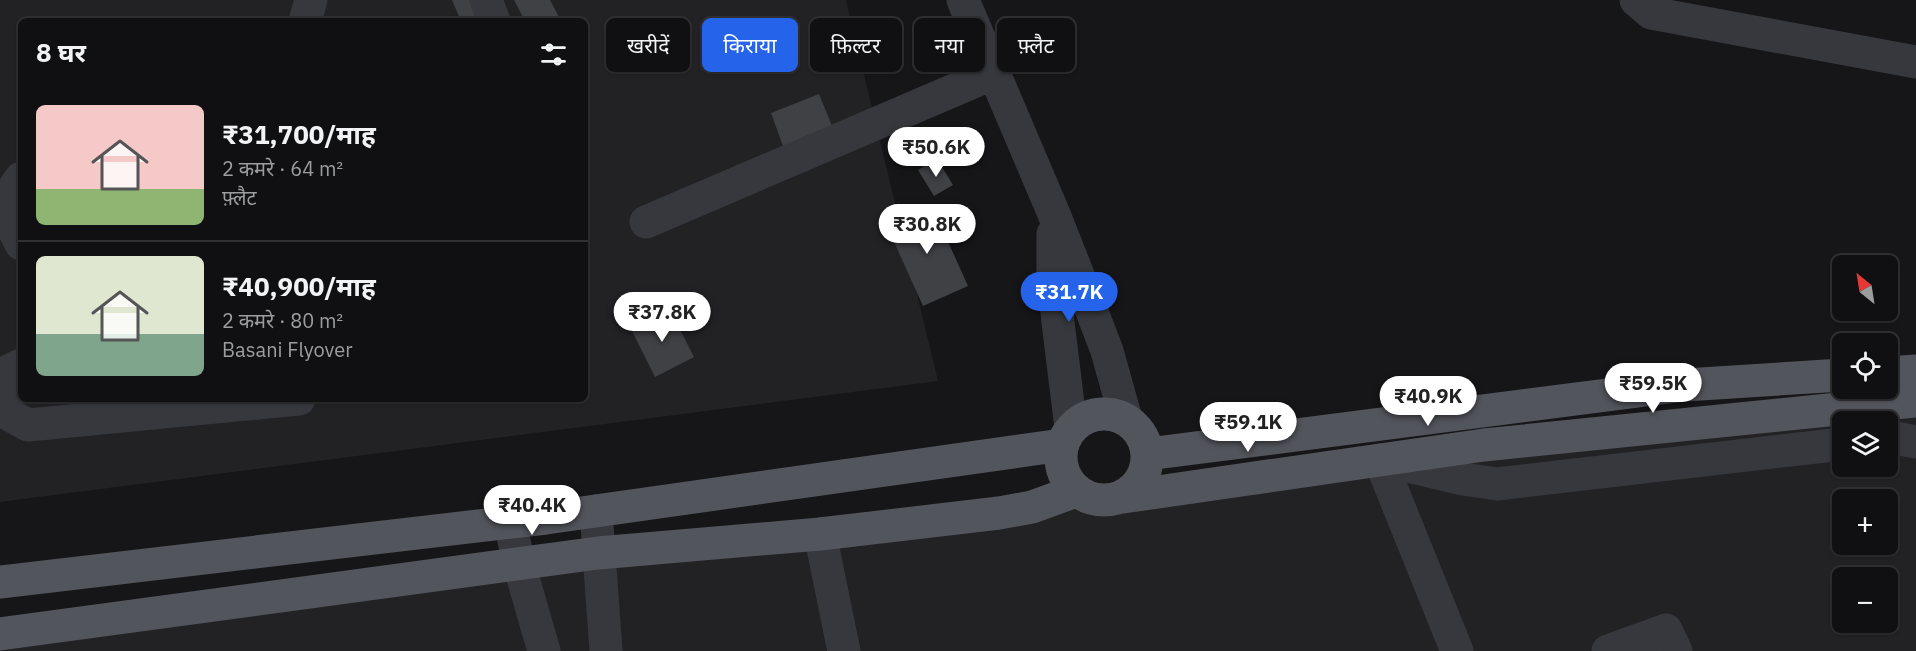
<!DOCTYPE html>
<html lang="hi">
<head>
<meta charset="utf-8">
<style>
  :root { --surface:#101012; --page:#19191b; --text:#f1f3f6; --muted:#9c9d9f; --line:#303032; --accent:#2563eb }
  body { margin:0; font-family:"IBM Plex Sans","Noto Sans Devanagari",sans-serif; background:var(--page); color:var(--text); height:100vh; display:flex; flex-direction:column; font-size:22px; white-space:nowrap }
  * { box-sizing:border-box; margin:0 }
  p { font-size:20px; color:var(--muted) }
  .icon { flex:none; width:33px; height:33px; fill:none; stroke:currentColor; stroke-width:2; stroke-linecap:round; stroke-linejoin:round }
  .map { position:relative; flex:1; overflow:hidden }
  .drawer { position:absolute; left:18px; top:18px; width:570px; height:384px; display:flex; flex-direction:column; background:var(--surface); border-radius:9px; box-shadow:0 2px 4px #0004,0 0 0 2px var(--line) }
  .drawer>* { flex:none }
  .hud { position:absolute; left:606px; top:18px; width:570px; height:54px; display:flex; gap:12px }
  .needle { width:39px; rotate:330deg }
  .buttons { position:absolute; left:1832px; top:255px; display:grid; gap:12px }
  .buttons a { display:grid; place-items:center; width:66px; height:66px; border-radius:9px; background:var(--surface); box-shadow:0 2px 4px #0004,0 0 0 2px var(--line); font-size:30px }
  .price { position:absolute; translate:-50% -51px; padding:0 14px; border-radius:21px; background:#fff; color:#222; font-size:20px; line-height:39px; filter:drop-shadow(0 2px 3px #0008) }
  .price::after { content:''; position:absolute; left:50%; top:36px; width:18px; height:14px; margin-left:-9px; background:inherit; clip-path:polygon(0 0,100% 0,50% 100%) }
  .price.active { background:var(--accent); color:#fff }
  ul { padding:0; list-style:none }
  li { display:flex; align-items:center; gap:18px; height:150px; padding:0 18px }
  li+li { border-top:2px solid var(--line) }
  li span { display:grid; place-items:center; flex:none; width:168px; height:120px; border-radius:9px; color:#555 }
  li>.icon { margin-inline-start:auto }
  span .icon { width:72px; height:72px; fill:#fffc; stroke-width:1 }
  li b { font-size:26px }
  h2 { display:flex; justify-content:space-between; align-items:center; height:72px; padding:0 18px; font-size:26px }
  .tag { padding:0 21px; border-radius:9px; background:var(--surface); box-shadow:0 2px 4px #0004,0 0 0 2px var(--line); font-size:21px; line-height:54px }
  .tag.active { background:var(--accent); color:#fff }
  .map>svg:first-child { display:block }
</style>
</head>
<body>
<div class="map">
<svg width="1916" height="651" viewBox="0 0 1916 651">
  <rect width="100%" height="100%" fill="#161618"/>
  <!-- built -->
  <path fill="#222225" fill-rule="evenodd" d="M0,0H846L938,381L0,502ZM21,21H585V399H21Z
    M1916,384V651H0V634L519,564ZM1842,422H1887V466H1842ZM1842,500H1887V544H1842ZM1842,578H1887V622H1842Z"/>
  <!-- building -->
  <path fill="#404145" d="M452,0H481L490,21H461Z
    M514,0H550L561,21H525Z
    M819,94L837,138L787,157L771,113Z
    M937,159L953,185L934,196L918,170Z
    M931,204L968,286L923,306L886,224Z
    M670,310L694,357L655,377L631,329Z"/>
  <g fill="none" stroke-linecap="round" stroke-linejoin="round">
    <!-- minor -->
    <path stroke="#37383d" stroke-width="33" d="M486,0L494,21
      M963,0L1054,214L1080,280L1107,351L1126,419
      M1636,0L1651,13L1916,62
      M305,21L311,0
      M21,178C0,205 6,215 21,244
      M646,222L994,73
      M1053,234V272L1058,322L1071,428
      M0,375L21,365
      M0,388L10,415L28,425L299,399
      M1887,439L1896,438L1916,442
      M1380,460L1457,651
      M1382,460L1463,479L1497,484L1842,444
      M596,511L606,651
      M510,522L519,564L544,651
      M820,534L844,651
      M1608,651L1666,630L1676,651"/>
    <!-- major -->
    <path stroke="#53555c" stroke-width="33" d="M1887,373L1916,371
      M1061 457a43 43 0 1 1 86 0a43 43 0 1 1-86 0Z
      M1148,454L1685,385L1842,375
      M1123,497L1484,445L1916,401
      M0,582L546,518L1062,445
      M0,634L598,553L820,534L999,513L1032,507L1076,491"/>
  </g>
</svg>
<div class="buttons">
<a><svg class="needle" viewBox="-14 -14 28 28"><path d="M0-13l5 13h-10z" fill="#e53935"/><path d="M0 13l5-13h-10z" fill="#9c9d9f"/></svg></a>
<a><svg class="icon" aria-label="locate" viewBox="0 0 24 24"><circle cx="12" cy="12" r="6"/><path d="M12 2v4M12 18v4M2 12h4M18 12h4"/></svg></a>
<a><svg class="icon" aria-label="layers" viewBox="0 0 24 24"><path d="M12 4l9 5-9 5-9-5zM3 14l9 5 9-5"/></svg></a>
<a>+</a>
<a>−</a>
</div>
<b class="price" style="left:936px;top:178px">₹50.6K</b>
<b class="price" style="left:927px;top:255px">₹30.8K</b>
<b class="price active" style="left:1069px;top:323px">₹31.7K</b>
<b class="price" style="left:662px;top:343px">₹37.8K</b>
<b class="price" style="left:1653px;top:414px">₹59.5K</b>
<b class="price" style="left:1428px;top:427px">₹40.9K</b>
<b class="price" style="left:1248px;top:453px">₹59.1K</b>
<b class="price" style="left:532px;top:536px">₹40.4K</b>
<div class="hud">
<a class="tag">खरीदें</a>
<a class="tag active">किराया</a>
<a class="tag">फ़िल्टर</a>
<a class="tag">नया</a>
<a class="tag">फ़्लैट</a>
</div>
<section class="drawer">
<h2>8 घर<svg class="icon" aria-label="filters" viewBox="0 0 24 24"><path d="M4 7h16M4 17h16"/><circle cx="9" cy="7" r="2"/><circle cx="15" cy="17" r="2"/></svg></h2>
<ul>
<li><span style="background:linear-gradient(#f6c9c9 70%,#8fb573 0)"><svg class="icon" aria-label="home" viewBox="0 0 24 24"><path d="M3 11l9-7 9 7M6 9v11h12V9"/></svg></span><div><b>₹31,700/माह</b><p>2 कमरे · 64 m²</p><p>फ़्लैट</p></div></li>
<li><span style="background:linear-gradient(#dfe7d0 65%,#7fa58c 0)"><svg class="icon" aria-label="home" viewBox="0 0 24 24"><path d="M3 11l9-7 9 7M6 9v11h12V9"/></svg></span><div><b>₹40,900/माह</b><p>2 कमरे · 80 m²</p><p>Basani Flyover</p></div></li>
</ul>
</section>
</div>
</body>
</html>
